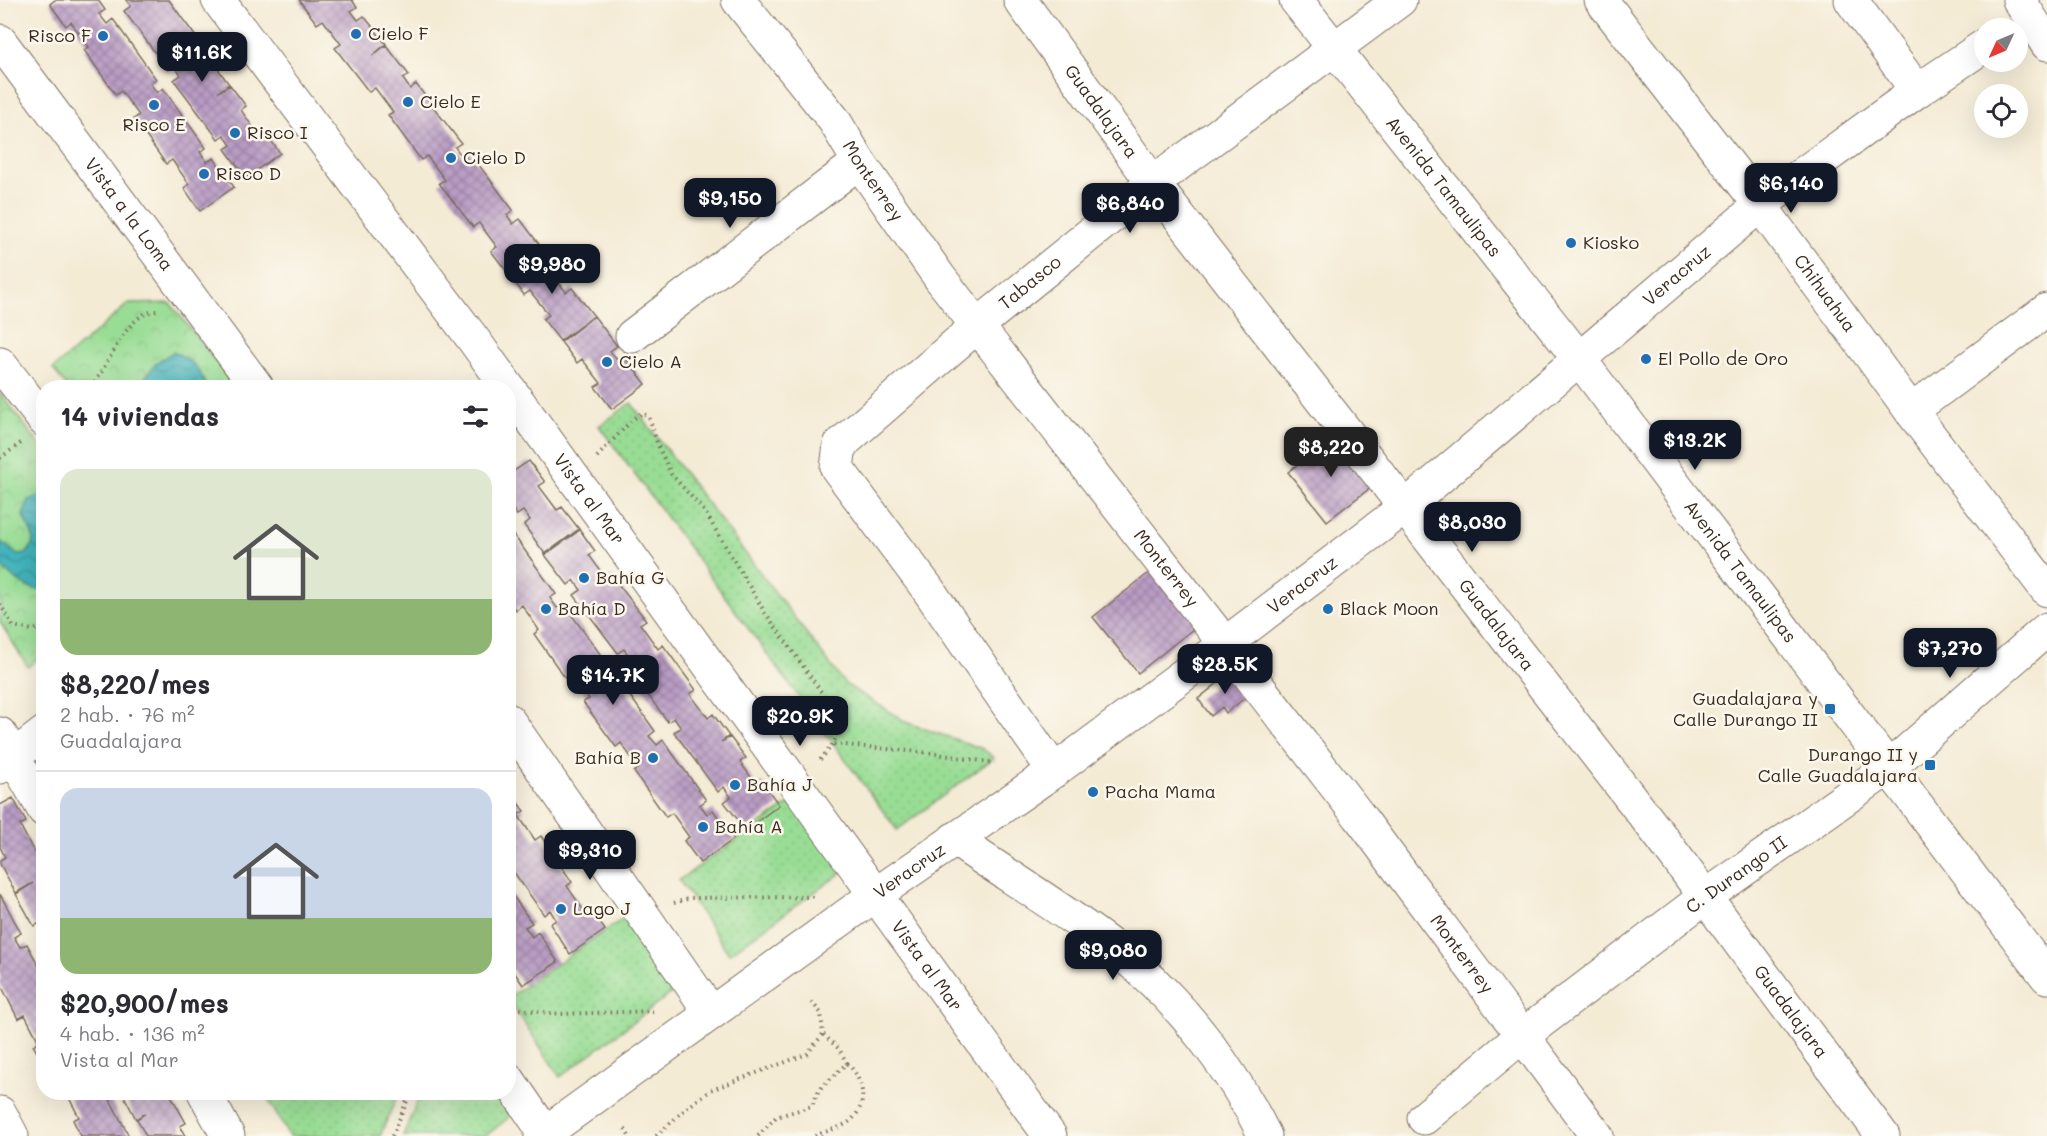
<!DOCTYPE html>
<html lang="es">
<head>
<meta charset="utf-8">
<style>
  :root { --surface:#fff; --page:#f7f7f7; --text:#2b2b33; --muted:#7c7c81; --line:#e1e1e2; --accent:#111827 }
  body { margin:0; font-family:Mali,sans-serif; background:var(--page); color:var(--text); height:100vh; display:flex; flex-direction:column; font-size:22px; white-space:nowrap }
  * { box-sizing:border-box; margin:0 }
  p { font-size:20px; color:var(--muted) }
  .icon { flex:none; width:33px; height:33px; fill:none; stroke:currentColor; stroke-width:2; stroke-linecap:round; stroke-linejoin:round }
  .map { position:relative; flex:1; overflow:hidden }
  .panel { position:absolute; left:36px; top:380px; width:480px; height:720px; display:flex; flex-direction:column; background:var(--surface); border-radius:24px; box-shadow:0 6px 24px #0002 }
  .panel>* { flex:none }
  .needle { width:39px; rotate:226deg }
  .buttons { position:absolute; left:1974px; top:18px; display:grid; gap:12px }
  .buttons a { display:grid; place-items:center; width:54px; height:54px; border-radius:50%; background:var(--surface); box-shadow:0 6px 24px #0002; font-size:30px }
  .price { position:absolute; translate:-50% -51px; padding:0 14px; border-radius:12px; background:var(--accent); color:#fff; font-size:20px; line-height:39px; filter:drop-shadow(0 2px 3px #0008) }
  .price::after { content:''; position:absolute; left:50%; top:36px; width:18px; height:14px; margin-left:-9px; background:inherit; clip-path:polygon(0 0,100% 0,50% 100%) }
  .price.selected { background:#222; color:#fff }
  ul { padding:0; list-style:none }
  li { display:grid; align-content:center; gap:12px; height:318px; padding:0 24px }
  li+li { border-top:2px solid var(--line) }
  li span { display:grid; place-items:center; height:186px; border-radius:18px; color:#555 }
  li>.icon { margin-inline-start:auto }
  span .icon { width:108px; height:108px; fill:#fffc; stroke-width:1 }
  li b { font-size:26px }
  h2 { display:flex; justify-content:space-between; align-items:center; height:72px; padding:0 24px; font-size:26px }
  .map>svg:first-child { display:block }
</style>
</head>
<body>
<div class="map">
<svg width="2047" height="1136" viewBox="0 0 2047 1136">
  <defs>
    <pattern id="grass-dots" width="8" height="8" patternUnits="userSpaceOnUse" patternTransform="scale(1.5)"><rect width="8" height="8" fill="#99dd95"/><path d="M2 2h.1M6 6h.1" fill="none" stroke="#85be80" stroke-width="1.8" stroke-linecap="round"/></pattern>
    <pattern id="park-crowns" width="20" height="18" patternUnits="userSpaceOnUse" patternTransform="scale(1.5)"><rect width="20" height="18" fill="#99dd95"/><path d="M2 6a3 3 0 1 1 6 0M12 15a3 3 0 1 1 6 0" fill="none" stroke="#85be80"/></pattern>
    <pattern id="water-waves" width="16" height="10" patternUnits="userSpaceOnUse" patternTransform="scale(1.5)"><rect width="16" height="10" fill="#42b2bb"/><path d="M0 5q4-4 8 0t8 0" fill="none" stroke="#389197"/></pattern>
    <pattern id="building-cross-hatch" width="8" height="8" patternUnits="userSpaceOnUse" patternTransform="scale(1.5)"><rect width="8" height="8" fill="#b99cc5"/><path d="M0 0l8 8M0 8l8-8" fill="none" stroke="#987f9f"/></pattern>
  </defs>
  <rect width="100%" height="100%" fill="#fbf7ec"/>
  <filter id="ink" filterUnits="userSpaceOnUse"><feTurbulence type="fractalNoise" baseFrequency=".0167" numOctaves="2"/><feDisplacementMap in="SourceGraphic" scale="12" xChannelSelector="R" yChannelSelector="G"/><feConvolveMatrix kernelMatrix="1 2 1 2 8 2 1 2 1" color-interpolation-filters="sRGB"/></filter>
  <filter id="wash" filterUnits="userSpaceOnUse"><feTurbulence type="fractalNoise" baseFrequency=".008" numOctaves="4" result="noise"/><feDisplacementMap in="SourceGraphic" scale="24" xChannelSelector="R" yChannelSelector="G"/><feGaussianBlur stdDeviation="1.35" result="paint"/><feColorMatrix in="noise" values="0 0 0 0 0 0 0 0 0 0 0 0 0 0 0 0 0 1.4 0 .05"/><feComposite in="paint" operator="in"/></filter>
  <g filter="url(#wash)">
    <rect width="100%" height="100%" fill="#f4ebd5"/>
    <!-- grass -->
    <path fill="url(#grass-dots)" stroke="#6a845a" stroke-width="1.5" d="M631,403L845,684L908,723L983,749L994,758L897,830L599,426Z
      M798,798L848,868L729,954L679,880Z
      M628,915L677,989L560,1077L508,998Z
      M264,1092H399L380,1136H289Z
      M421,1092H495L511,1116L485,1136H403Z"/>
    <!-- park -->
    <path fill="url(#park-crowns)" stroke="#6a845a" stroke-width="1.5" d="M170,303L236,387H67L53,369L128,304Z
      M0,393L43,449V654L28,667L0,622Z"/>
    <!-- water -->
    <path fill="url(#water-waves)" stroke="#3e6e6c" stroke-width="1.5" d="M173,352C190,358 201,369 206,387H138L157,362Z
      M43,494V590C26,590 11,577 0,565V541L18,555L26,554C41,537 28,531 23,515L29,500Z"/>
    <g id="blocks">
      <!-- building -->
      <path fill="url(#building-cross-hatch)" d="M55,0H98L105,10L99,14L107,24L113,19L156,79L150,83L157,93L163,88L206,148L200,152L207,162L214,158L234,187L200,211L184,188L189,184L172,160L166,164L134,119L139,115L121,91L116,95L84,50L89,47L71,22L66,26L50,4Z
        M126,0H169L196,37L190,41L208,66L213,62L229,84L218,92L230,85L246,106L241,110L258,135L264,131L280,153L246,178L225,149L231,145L224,135L218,139L174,80L181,75L174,66L168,70L124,11L131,6Z
        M299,0H352L357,7L351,11L358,20L364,16L386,44L372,56L386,45L409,75L403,79L410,89L416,84L461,143L455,147L462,157L469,152L513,210L507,215L513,224L520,219L542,248L508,273L491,251L497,247L479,223L473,227L439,183L445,180L427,156L421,160L388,115L393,112L375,88L369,92L335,48L341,44L323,20L317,24Z
        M542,249L565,278L559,283L566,292L572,288L594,316L560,341L543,319L549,315L530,291L524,295L509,274Z
        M594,316L617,346L610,351L618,360L624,356L646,384L612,409L595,387L601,383L582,359L577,363L561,342Z
        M1334,435L1374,485L1327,521L1288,472Z
        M529,461L545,482L539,486L557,510L562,507L579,529L545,554L524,525L530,520L523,511L517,515L508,504V475Z
        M580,530L595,551L589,555L607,580L612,576L646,620L640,624L658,649L663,645L696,690L690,694L708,718L713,714L729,736L721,742L730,737L746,758L740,762L758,787L763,783L779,805L746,830L724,802L731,797L724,787L718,792L674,732L681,728L674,718L668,722L624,663L631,659L624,649L618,653L574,595L581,590L574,580L568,585L545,555Z
        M513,534L556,594L550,598L557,608L563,603L606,662L600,667L606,676L613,672L655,731L649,736L657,745L663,740L706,800L700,805L707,814L713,810L734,839L700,863L684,841L689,837L672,813L666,817L634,772L639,768L621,743L616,747L583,702L589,699L571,674L565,678L534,634L539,630L522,605L516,610L508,600V537Z
        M1154,569L1198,625L1138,673L1093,617Z
        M1233,671L1251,693L1226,713L1222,707L1211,716L1198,699Z
        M508,789L524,811L518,815L535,840L541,836L572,882L567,886L584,911L589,907L605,930L570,954L550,924L556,920L550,910L544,915L508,864Z
        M13,798L26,822L20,825L34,852L40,849L44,856V929L40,923L34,926L16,894L33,883L16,893L0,864V860L5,857L0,847V805Z
        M508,889L532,923L525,927L532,937L538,932L558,962L523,985L508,963L513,959L508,952Z
        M0,894L21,933L14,937L20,947L27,944L44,976V1065L33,1045L39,1042L25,1015L18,1019L0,983Z
        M66,1092H96L100,1098L107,1094L129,1136H81L73,1120L79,1117Z
        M122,1092H169L186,1123L180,1126L185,1136H146L137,1119L146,1113L136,1119Z"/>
    </g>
  </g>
  <g filter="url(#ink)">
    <use href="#blocks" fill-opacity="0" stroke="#7c6e5e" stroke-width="1.5"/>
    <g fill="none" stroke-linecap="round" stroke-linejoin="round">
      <defs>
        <g id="minor">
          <path id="s1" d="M218,0L473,339L1050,1136"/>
          <path id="s2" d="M738,0L834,120L859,162L940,278L1359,816L1597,1136"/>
          <path id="s3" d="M1020,0L1153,183L1661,837L1883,1136"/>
          <path id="s4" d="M1296,0L1580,360L2047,977"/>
          <path id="s5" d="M1601,0L1760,205L1911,411L2047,590"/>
          <path d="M1851,0L1917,91"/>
          <path d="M2019,0L2047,44"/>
          <path id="s6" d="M0,41L257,387"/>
          <path d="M632,336L859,162"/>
          <path d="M0,364L44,420"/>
          <path d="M1911,411L2047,310"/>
          <path d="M508,720L711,1013"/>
          <path d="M0,734L44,810"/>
          <path d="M0,767L44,733"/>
          <path id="s7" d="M1054,771L927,588L837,468L840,445L978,325L1153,183L1400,0"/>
          <path d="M954,839C1009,877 1070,913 1123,955C1181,1002 1232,1069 1265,1136"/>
          <path d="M508,1079L547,1136"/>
          <path d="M204,1092L228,1136"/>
          <path d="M0,1113L12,1136"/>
          <path id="s8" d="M1424,1118L1522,1036L1705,897L1887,769L2047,629"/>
          <path id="s9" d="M541,1136L875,895L1054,771L1225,644L1404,508L1760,205L1917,91L1984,46"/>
        </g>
      </defs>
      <!-- minor casing -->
      <use href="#minor" stroke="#7c6e5e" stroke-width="35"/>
      <!-- path -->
      <path stroke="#7c6e5e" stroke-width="4" stroke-dasharray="1.5 4.5" stroke-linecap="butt" d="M91,387C110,366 125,310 159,311
        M597,457L633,419L642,413L649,417L657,443L671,474L705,512L764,611L834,710C842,735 836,742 819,761
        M0,458L21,443
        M0,604L13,626L32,630L44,628
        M834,744L930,753L995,763
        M674,903L691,898L813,897
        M508,1008L559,1014L656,1011
        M625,1129L629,1136
        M392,1136L411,1092
        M656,1136L688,1107L711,1090L807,1054L823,1034L821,1013L809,999
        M758,1136L776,1117L812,1106L819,1090L847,1063L839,1049L823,1034
        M815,1136C825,1131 842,1128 850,1121C870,1104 863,1079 847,1063"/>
      <!-- minor -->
      <use href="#minor" stroke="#fff" stroke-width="33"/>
    </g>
  </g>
  <!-- markers -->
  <g fill="#1f6fb2" stroke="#fbf7ec" stroke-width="2">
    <circle cx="356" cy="34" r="6"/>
    <circle cx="103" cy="36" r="6"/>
    <circle cx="408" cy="102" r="6"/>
    <circle cx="154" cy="105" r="6"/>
    <circle cx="235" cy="133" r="6"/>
    <circle cx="451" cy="158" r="6"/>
    <circle cx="204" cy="174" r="6"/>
    <circle cx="1571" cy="243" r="6"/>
    <circle cx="1646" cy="359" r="6"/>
    <circle cx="607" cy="362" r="6"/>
    <circle cx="584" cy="578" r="6"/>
    <circle cx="546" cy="609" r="6"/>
    <circle cx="1328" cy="609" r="6"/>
    <rect x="1824" y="703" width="12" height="12" rx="3"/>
    <circle cx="653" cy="758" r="6"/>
    <rect x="1924" y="759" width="12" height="12" rx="3"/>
    <circle cx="735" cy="785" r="6"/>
    <circle cx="1093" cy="792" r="6"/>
    <circle cx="703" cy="827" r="6"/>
    <circle cx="561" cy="909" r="6"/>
  </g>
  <g text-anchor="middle" stroke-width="5" stroke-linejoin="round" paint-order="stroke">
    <!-- poi labels -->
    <g font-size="18" fill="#3b2a1e" stroke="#fbf7ec" text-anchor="start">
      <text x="368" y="40">Cielo F</text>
      <text x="91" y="42" text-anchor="end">Risco F</text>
      <text x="420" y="108">Cielo E</text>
      <text x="154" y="131" text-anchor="middle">Risco E</text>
      <text x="247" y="139">Risco I</text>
      <text x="463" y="164">Cielo D</text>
      <text x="216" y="180">Risco D</text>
      <text x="1583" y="249">Kiosko</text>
      <text x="1658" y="365">El Pollo de Oro</text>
      <text x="619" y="368">Cielo A</text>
      <text x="596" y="584">Bahía G</text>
      <text x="558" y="615">Bahía D</text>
      <text x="1340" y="615">Black Moon</text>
      <text x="1818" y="705" text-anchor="end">Guadalajara y<tspan x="1818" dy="21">Calle Durango II</tspan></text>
      <text x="1918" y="761" text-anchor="end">Durango II y<tspan x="1918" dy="21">Calle Guadalajara</tspan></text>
      <text x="641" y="764" text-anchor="end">Bahía B</text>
      <text x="747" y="791">Bahía J</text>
      <text x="1105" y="798">Pacha Mama</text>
      <text x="715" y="833">Bahía A</text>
      <text x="573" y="915">Lago J</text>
    </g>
    <!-- street labels -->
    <g font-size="18" fill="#3b2a1e" stroke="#fbf7ec">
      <text dy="6" stroke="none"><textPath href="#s3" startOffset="138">Guadalajara</textPath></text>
      <text dy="6" stroke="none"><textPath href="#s2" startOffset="226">Monterrey</textPath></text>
      <text dy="6" stroke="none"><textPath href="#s4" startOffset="238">Avenida Tamaulipas</textPath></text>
      <text dy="6" stroke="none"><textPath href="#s6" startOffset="216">Vista a la Loma</textPath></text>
      <text dy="6" stroke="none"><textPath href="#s9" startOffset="1426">Veracruz</textPath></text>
      <text dy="6" stroke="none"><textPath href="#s7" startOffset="646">Tabasco</textPath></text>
      <text dy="6" stroke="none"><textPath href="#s5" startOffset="369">Chihuahua</textPath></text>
      <text dy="6" stroke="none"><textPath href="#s1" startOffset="622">Vista al Mar</textPath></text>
      <text dy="6" stroke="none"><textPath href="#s2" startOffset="712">Monterrey</textPath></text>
      <text dy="6" stroke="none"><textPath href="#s4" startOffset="724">Avenida Tamaulipas</textPath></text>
      <text dy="6" stroke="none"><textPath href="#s9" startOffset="940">Veracruz</textPath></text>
      <text dy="6" stroke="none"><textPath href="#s3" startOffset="786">Guadalajara</textPath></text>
      <text dy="6" stroke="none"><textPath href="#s9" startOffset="454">Veracruz</textPath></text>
      <text dy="6" stroke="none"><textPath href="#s8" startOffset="396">C. Durango II</textPath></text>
      <text dy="6" stroke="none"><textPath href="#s2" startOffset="1198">Monterrey</textPath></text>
      <text dy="6" stroke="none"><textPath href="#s1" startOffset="1198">Vista al Mar</textPath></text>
      <text dy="6" stroke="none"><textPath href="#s3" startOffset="1272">Guadalajara</textPath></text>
    </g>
  </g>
</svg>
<div class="buttons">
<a><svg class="needle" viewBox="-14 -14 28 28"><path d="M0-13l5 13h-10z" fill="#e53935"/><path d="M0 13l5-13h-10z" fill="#7c7c81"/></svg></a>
<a><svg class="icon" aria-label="locate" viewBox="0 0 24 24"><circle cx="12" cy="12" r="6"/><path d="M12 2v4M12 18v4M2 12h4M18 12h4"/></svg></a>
</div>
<b class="price" style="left:202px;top:83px">$11.6K</b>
<b class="price" style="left:1791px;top:214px">$6,140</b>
<b class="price" style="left:730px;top:229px">$9,150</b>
<b class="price" style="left:1130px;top:234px">$6,840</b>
<b class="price" style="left:552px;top:295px">$9,980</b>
<b class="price" style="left:1695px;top:471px">$13.2K</b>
<b class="price selected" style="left:1331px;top:478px">$8,220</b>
<b class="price" style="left:1472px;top:553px">$8,030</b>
<b class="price" style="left:1950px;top:679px">$7,270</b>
<b class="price" style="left:1225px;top:695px">$28.5K</b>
<b class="price" style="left:613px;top:706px">$14.7K</b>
<b class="price" style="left:800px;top:747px">$20.9K</b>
<b class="price" style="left:590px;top:881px">$9,310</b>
<b class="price" style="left:1113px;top:981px">$9,080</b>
<section class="panel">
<h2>14 viviendas<svg class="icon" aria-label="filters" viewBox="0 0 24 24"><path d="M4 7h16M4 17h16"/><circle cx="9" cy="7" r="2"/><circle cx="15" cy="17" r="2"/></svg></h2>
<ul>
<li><span style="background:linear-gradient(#dfe7d0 70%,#8fb573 0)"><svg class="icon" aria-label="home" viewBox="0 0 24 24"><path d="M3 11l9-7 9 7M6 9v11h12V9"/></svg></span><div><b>$8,220/mes</b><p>2 hab. · 76 m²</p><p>Guadalajara</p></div></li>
<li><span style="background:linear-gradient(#c9d6e8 70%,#8fb573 0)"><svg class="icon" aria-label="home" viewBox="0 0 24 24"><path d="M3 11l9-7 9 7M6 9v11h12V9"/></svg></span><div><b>$20,900/mes</b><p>4 hab. · 136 m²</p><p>Vista al Mar</p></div></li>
</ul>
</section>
</div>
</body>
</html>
